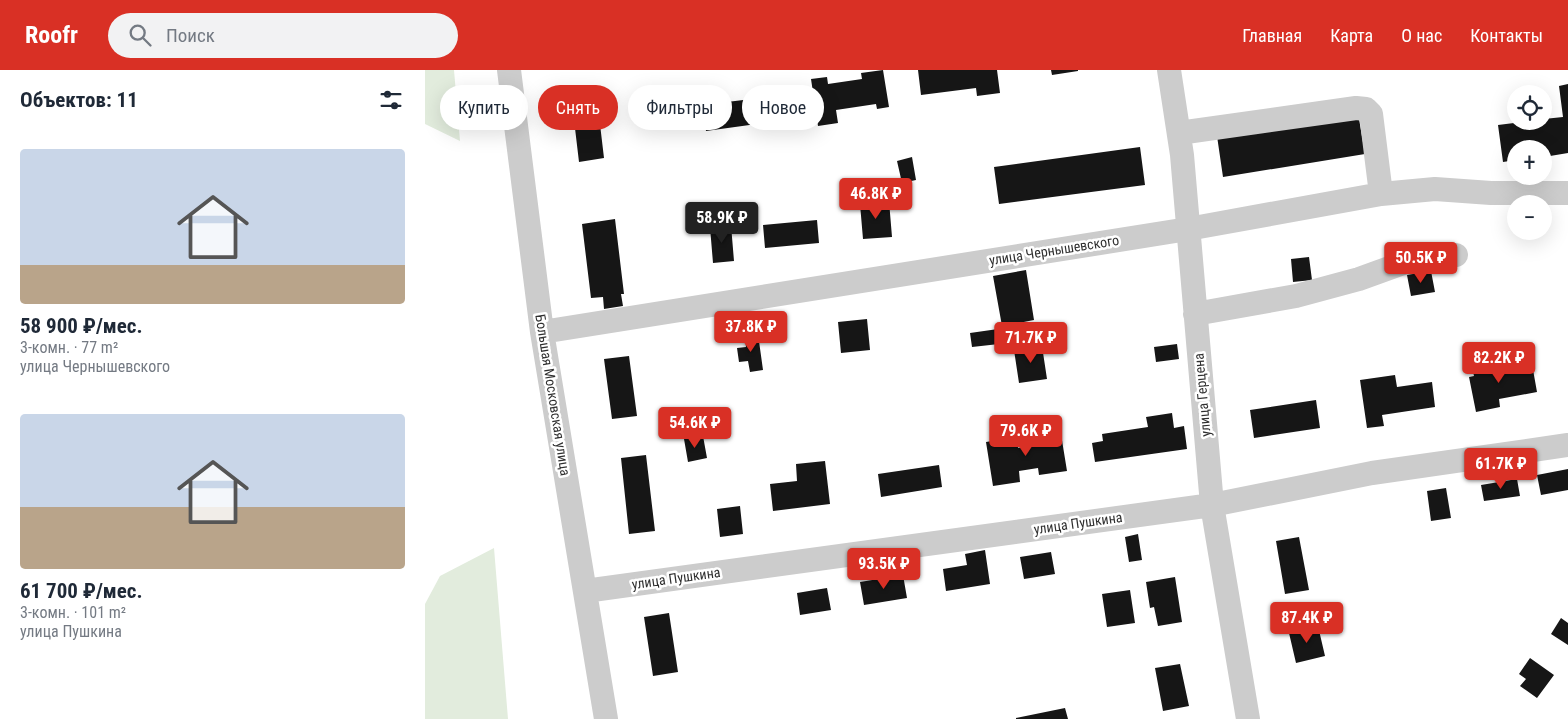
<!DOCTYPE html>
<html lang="ru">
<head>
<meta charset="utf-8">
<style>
  :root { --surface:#fff; --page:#f2f2f3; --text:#1f2937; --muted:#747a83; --accent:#d93025 }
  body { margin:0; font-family:"Roboto Condensed",sans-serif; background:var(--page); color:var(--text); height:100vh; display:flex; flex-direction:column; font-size:19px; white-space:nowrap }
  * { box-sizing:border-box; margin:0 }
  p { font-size:16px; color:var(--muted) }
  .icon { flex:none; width:28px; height:28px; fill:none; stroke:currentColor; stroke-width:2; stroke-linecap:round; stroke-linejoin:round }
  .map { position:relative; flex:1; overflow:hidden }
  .panel { display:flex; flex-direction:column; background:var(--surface); width:425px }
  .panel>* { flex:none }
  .top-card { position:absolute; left:15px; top:15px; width:475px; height:45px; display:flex; gap:10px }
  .controls { position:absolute; left:1082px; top:15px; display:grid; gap:10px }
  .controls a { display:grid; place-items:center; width:45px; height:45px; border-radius:50%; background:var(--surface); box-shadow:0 5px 20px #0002; font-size:25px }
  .price { position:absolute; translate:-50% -42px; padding:0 11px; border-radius:5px; background:var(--accent); color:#fff; font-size:16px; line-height:32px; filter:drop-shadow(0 1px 2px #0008) }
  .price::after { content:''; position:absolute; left:50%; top:30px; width:15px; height:11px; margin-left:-8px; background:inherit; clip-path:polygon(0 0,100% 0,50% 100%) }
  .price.on { background:#222; color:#fff }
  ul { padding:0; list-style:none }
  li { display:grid; align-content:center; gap:10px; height:265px; padding:0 20px }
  li span { display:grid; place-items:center; height:155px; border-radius:5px; color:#555 }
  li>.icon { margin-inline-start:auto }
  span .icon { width:90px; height:90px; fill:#fffc; stroke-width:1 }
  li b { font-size:21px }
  h2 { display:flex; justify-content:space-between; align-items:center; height:60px; padding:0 20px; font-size:21px }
  .pill { padding:0 18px; border-radius:22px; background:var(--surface); box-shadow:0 5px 20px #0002; font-size:18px; line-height:45px }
  .pill.on { background:var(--accent); color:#fff }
  header { display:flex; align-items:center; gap:30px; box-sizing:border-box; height:70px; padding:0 25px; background:var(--accent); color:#fff }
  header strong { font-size:24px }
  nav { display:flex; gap:28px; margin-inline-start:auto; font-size:18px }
  .search { width:350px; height:45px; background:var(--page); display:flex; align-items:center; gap:12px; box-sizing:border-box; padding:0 18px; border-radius:28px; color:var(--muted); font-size:19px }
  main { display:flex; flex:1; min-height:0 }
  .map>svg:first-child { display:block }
</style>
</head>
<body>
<header>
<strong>Roofr</strong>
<div class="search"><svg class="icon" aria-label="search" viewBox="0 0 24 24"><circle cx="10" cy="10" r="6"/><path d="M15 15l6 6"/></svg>Поиск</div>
<nav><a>Главная</a><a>Карта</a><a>О нас</a><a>Контакты</a></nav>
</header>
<main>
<section class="panel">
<h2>Объектов: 11<svg class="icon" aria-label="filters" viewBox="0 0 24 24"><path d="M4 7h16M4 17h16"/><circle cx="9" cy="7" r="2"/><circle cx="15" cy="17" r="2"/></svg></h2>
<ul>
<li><span style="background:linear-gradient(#c9d6e8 75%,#b9a48a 0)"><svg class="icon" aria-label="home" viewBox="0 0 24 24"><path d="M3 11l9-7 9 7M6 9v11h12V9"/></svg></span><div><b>58 900 ₽/мес.</b><p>3-комн. · 77 m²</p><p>улица Чернышевского</p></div></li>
<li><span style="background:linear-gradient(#c9d6e8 60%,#b9a48a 0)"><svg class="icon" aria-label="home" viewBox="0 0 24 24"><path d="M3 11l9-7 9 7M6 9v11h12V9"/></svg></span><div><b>61 700 ₽/мес.</b><p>3-комн. · 101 m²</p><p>улица Пушкина</p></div></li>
</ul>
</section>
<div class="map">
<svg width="1143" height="649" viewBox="0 0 1143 649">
  <rect width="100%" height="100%" fill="#fff"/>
  <!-- green -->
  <path fill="#e2ecdd" d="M0,0H29L35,71L0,54Z
    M69,478L83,649H0V534L15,506Z"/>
  <!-- building -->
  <path fill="#161616" d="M458,0L464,37L452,39L451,34L411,40L413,53L393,56L386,9L402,7L403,14L437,9L436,3Z
    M493,0H572L575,23L552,26L551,18L496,25Z
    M626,0H653V1L627,5Z
    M1143,14V83L1119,87V79H1091V90L1078,92L1073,55L1105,51H1119V49L1138,47L1134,16Z
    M169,19L170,30L172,29L179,88L154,92L147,33L156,32L155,21Z
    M351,26L354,51L281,61L277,35Z
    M933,43L940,84L798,107L792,66Z
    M715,77L720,115L574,134L569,97Z
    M487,87L491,110L477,113L472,91Z
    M464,131L467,167L438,169L435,134Z
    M190,149L199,224H196L198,236L179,239L178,227L166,228L157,154Z
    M392,150L394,173L340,178L338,155Z
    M306,155L309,191L288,193L285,157Z
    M884,187L887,210L868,212L866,189Z
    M601,200L609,250L577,256L568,206Z
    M1006,201L1010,222L986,226L982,205Z
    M442,249L445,280L416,283L413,252Z
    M573,259L574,274L547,277L545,263Z
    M333,264L338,300L325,302L323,291L314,292L312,278L321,277L320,266Z
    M752,274L754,289L731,292L729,277Z
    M617,276L622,309L594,313L589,280Z
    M204,286L212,346L187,349L179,289Z
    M1065,289L1067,302L1107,294L1112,322L1074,329L1075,337L1051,342L1044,307L1049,306L1046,293Z
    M970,305L972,317L1007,312L1010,337L957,345L959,356L942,358L935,310Z
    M891,330L895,358L829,368L825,340Z
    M747,343L749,358L759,356L762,379L670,392L667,373L678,371L677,364L723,357L721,347Z
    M635,358L642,401L614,405L613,398L594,401L595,412L568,416L561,372L592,367L593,378L608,376L605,362Z
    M278,366L282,388L263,392L259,369Z
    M221,385L230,461L204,464L196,388Z
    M400,391L405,434L348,441L345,414L372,411L371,394Z
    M514,395L517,417L456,427L453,404Z
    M1143,399V420L1116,425L1112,405Z
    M1092,409L1095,426L1059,431L1056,415Z
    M1021,418L1026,448L1006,451L1002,421Z
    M315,436L318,464L295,467L292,439Z
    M713,464L717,490L704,492L700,467Z
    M874,467L884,520L860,524L851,471Z
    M560,480L565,514L521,521L518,499L542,495L540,484Z
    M626,482L630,504L599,509L595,487Z
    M478,505L482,528L439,535L435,512Z
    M750,507L757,552L733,556L729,537L725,538L721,512Z
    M402,518L406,540L375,545L372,523Z
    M705,520L710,553L682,557L677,524Z
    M244,543L253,602L228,606L219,547Z
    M1136,548L1143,553V575L1126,564Z
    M893,556L900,586L871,593L864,563Z
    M1105,588L1129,605L1112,628L1095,616L1101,609L1094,604Z
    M755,594L764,636L738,641L730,598Z
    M640,638L643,649H591V648Z"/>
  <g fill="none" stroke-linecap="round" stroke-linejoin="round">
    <!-- minor -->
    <path stroke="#ccc" stroke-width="24" d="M84,0L117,262L181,649
      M744,0L757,85L787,435L823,649
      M754,63L931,38L941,39L946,44L956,124
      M770,244L871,226L934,209L981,192L1001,188L1031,185
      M117,262L763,159L956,124L1010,119L1066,123H1143
      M160,521L787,435L947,403L1143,375"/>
  </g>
  <g text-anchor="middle" stroke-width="5" stroke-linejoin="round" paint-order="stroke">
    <!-- street labels -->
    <g font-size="14" fill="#2f2f2f" stroke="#fff">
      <text transform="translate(629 180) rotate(-9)" y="5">улица Чернышевского</text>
      <text transform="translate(128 325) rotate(81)" y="5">Большая Московская улица</text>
      <text transform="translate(777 325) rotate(-95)" y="5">улица Герцена</text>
      <text transform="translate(653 453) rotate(-8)" y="5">улица Пушкина</text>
      <text transform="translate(251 508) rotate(-8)" y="5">улица Пушкина</text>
    </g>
  </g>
</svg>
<div class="controls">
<a><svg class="icon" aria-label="locate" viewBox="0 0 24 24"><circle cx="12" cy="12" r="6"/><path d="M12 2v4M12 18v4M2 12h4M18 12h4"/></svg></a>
<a>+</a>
<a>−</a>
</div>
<b class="price" style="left:451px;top:150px">46.8K ₽</b>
<b class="price on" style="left:297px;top:174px">58.9K ₽</b>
<b class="price" style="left:996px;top:214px">50.5K ₽</b>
<b class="price" style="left:326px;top:283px">37.8K ₽</b>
<b class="price" style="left:606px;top:294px">71.7K ₽</b>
<b class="price" style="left:1074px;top:314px">82.2K ₽</b>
<b class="price" style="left:270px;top:379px">54.6K ₽</b>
<b class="price" style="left:601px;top:387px">79.6K ₽</b>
<b class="price" style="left:1076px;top:420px">61.7K ₽</b>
<b class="price" style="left:459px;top:520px">93.5K ₽</b>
<b class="price" style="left:882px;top:574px">87.4K ₽</b>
<div class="top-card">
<a class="pill">Купить</a>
<a class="pill on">Снять</a>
<a class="pill">Фильтры</a>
<a class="pill">Новое</a>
</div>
</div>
</main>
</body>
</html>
